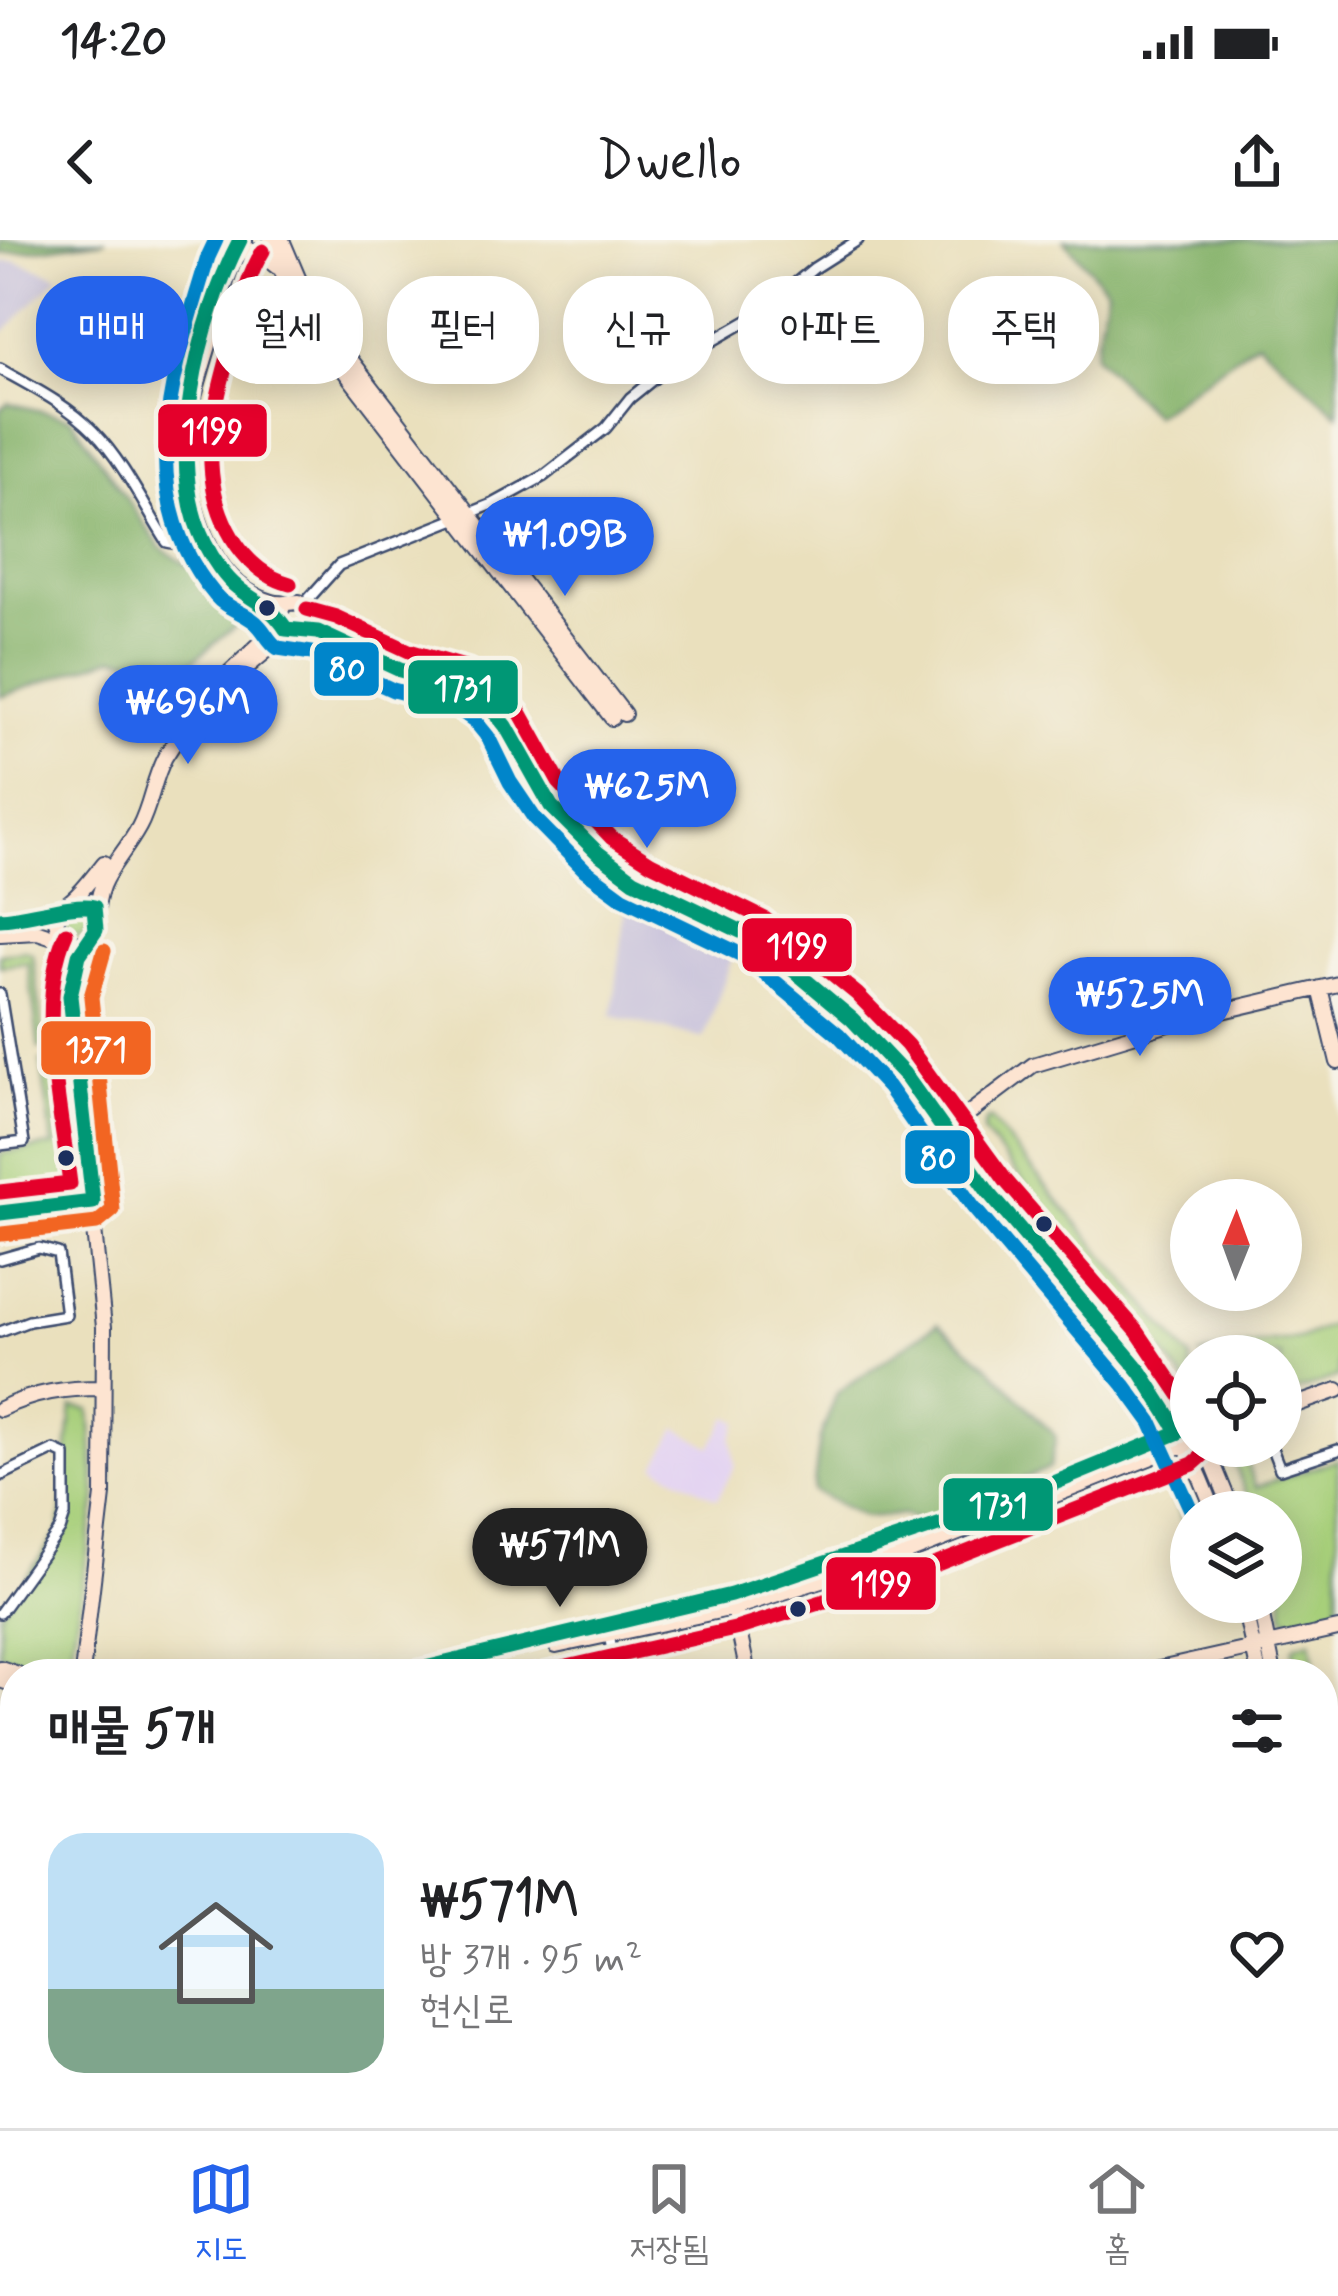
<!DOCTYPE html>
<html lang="ko">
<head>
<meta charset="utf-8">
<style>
  :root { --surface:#fff; --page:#f6f6f6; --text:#202124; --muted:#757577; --line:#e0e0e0; --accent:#2563eb }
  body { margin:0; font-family:Mynerve,"Poor Story",sans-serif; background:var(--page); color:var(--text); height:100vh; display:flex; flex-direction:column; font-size:45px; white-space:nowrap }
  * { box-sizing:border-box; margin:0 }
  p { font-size:39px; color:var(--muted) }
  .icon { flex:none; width:66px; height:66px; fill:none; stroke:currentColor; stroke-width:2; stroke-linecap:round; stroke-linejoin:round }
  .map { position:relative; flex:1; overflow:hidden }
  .side { position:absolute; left:0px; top:1419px; width:1338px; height:471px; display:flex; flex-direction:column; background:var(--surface); border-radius:48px 48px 0 0; box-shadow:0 6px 30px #0003 }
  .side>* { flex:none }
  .top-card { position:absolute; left:36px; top:36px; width:1266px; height:108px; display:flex; gap:24px }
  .needle { width:78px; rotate:1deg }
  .controls { position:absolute; left:1170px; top:939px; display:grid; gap:24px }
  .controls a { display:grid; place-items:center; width:132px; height:132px; border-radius:50%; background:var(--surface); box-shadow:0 6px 30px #0003; font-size:60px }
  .price { position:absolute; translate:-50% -102px; padding:0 27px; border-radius:42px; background:var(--accent); color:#fff; font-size:39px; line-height:78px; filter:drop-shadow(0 3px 6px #0008) }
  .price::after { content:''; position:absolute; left:50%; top:72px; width:36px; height:27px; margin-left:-18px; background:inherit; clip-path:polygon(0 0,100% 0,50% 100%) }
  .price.current { background:#222; color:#fff }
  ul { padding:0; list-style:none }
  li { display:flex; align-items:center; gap:36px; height:300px; padding:0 48px }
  li span { display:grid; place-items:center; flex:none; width:336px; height:240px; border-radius:36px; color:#555 }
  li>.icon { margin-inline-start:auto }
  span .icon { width:144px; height:144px; fill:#fffc; stroke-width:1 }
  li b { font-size:51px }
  h2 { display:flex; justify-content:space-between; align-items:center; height:144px; padding:0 48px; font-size:51px }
  .tag { padding:0 42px; border-radius:48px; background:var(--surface); box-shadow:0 6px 30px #0003; font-size:42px; line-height:108px }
  .tag.current { background:var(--accent); color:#fff }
  .status { display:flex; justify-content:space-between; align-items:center; height:84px; padding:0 60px; background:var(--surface); direction:ltr }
  .status svg { height:33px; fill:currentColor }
  header { display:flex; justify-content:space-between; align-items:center; height:156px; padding:0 48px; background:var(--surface); font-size:54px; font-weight:600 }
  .dock { display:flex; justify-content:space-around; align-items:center; height:168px; border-top:3px solid var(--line); background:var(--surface); font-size:33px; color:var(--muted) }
  .dock a { display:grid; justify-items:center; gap:6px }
  .dock .current { color:var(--accent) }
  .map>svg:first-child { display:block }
</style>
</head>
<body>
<div class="status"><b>14:20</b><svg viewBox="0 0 49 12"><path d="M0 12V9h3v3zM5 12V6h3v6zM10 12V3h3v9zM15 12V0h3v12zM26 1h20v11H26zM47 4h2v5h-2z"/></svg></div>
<header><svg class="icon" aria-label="back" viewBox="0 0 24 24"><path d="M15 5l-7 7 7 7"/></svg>Dwello<svg class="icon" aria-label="share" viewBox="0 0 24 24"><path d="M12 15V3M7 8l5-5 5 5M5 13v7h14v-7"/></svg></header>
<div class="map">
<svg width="1338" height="1888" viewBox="0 0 1338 1888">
  <rect width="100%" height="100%" fill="#f7f3e8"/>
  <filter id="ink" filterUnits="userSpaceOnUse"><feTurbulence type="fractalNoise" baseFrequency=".00833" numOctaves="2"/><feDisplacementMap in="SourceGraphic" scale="24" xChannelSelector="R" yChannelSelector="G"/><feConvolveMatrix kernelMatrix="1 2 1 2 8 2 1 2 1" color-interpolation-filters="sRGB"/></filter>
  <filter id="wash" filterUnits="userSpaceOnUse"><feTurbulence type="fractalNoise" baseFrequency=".004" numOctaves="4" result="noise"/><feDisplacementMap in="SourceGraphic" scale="48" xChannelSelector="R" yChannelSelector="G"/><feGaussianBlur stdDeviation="2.7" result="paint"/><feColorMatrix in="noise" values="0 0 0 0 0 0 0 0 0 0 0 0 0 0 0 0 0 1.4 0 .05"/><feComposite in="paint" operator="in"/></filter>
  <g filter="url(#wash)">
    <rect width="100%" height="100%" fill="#eae0bd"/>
    <!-- built -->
    <path fill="#e3d3f2" d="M728,1177L739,1182L732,1198L735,1226L717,1259L656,1226L677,1188L711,1207Z
      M0,1677L15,1678V1875H143L148,1888H0Z"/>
    <!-- industrial -->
    <path fill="#c6c0da" d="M15,21L59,36L0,96V22Z
      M629,646L738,701L704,799L612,776Z"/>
    <!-- green -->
    <path fill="#a7cf7a" stroke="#617f6c" stroke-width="3" d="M64 683a13 13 0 1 1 26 0a13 13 0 1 1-26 0Z
      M26,711L33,715L44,799L49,807L39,808L28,723L0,726V714Z
      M51,820L58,905H64L70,945L65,953L2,962L0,913L53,906L41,821Z
      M990,879L1191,1119V1150L1110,1040L1098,1034L983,892L985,882Z
      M1338,1082V1137L1281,1157V1116H1198L1234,1107L1299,1099Z
      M72,1167L90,1170L96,1259L70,1420L60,1434L0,1414V1373L60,1290Z
      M1228,1206H1240L1256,1247L1338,1219V1373L1293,1382L1284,1376L1281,1272H1253Z
      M1172,1224L1195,1272H1191V1304L1163,1227Z
      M1311,1401L1317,1434H1298L1293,1410L1296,1405Z
      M1323,1469L1338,1554L1336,1595L1325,1588L1323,1577Z
      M9,1852L15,1854V1875H61L57,1888H26L1,1881Z"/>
    <!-- forest -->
    <path fill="#85b26a" stroke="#507064" stroke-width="3" d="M0,0H106L0,14Z
      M1064,0H1338V174L1257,101L1154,175L1094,115L1107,49Z
      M8,163L71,178L160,307L254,371L186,427L114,417L0,457V169Z
      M938,1083L990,1127L1056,1197L1050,1228L921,1281L904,1275L864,1277L813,1251L820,1198L837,1153Z"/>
  </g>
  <g filter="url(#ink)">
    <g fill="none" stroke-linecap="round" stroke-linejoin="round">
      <defs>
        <path id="street" d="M0,129C32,147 68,165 94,192C124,223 144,266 167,302L177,304L200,282
          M303,365L339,325L493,264L544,236L606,188L630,158L672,124L754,77L814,28L858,0
          M0,754L24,902L0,905
          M0,1019L39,1008L58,1013L66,1075L29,1081L0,1092
          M1271,1206L1280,1229L1338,1210
          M0,1236L54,1210L65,1215V1275L60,1290L0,1373
          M609,1394L616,1434
          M493,1421L495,1434
          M651,1434L679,1428L680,1434
          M0,1494V1502
          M206,1875L210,1888
          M393,1875L398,1888
          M625,1875L630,1888
          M691,1875L696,1888
          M335,1888L372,1875
          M508,1888L542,1875
          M791,1888L825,1875"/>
        <path id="secondary" d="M245,0C226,27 221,63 212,95C202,130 189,165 187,202C185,259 210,344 272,362C282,365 289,362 299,362L321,387L402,424L456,439L489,458L510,484L548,553L600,606L650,643L765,699L889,804L1120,1078L1178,1154L1191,1177
          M271,0L281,30L326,107L612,478
          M282,0L307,59L337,102L624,474
          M236,18L242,12L255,10L277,27
          M284,364L279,377L286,389L323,394
          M230,432L281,384
          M59,672L56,682L61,697L62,779
          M0,679C62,676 67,670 104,623
          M0,694L38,692L71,703L85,702
          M1320,748L1338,822
          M896,824C929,864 955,910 988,951C1074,1060 1166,1135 1214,1272
          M952,886L1033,825L1176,782L1338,744
          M75,896L83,963
          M0,973L88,962
          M0,1169C35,1152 65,1148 103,1148
          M1281,1170L1338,1150
          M1206,1206L1233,1272
          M1243,1362L1259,1434
          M1259,1362L1274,1434
          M733,1363L748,1434
          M556,1406L734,1368L908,1313L1190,1202
          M0,1428L18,1434
          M82,1434L103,1255L104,1087L70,756L76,722L97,687C94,636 117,627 139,587C151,565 153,539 165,517C194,467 247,428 290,391
          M400,1434L731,1355L1015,1259L1191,1187
          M1137,1434L1338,1389
          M0,1440L15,1445
          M1323,1607L1338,1610
          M0,1661L15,1663
          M161,1875L165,1888
          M878,1875L884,1888
          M1114,1875L1123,1888
          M1132,1875L1141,1888"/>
        <path id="primary" d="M1323,1621L1338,1617
          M1323,1641L1338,1637
          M938,1888L954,1875
          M972,1888L987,1875"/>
      </defs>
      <!-- street casing -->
      <use href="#street" stroke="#3a4a6c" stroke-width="14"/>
      <!-- secondary casing -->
      <use href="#secondary" stroke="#3a4a6c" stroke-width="18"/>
      <!-- primary casing -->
      <use href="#primary" stroke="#3a4a6c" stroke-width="20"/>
      <!-- street -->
      <use href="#street" stroke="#fff" stroke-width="9"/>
      <!-- secondary -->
      <use href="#secondary" stroke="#fde4d1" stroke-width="14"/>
      <!-- primary -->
      <use href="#primary" stroke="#fbbb8c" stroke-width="15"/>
      <defs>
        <path id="bus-1" d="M240,0C199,78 163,222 205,304C212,318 225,338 238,348C259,365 270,365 286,389L318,392L400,430L463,447L489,465L506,486L551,566L598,613L634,640L755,698L852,779L904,834L989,953L1141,1132L1179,1192L1015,1259L731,1355L400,1434
          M0,679C27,678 73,662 94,667L96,690L79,715L70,756L93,962L0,973"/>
        <path id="bus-2" d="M216,0L208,17C174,130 129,253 215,355C227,370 249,373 260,387C267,395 269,402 278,408L312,413L393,450L454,466L475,481L488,497L510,542L535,579L585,630L623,658L744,716L838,794L888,847L973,967L1124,1145L1151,1182L1192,1272"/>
        <path id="bus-3" d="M263,11C246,38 241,69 233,99C215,163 196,228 228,290C242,317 261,336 290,344
          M307,369L336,377L409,411L468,428L494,443L520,472L559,542L612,598L651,623L765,679L857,754L907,805L1006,941L1137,1091L1191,1171
          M0,952L70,944C61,869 35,762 66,693
          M536,1434L739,1388L914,1333L1193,1224L1202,1216L1206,1206"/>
        <path id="bus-4" d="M2,994L97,983L113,970L91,757L104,711"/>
      </defs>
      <!-- bus-1 casing -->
      <use href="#bus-1" stroke="#f7f3e8" stroke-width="24"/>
      <!-- bus-2 casing -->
      <use href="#bus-2" stroke="#f7f3e8" stroke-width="24"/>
      <!-- bus-3 casing -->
      <use href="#bus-3" stroke="#f7f3e8" stroke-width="24"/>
      <!-- bus-4 casing -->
      <use href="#bus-4" stroke="#f7f3e8" stroke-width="24"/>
      <!-- bus-1 -->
      <use href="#bus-1" stroke="#009775" stroke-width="15"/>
      <!-- bus-2 -->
      <use href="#bus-2" stroke="#0085ca" stroke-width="15"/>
      <!-- bus-3 -->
      <use href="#bus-3" stroke="#e4002b" stroke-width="15"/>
      <!-- bus-4 -->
      <use href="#bus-4" stroke="#f26522" stroke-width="15"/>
    </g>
  </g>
  <!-- markers -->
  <g fill="#1b2f5e" stroke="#f7f3e8" stroke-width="4.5">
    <circle cx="267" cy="368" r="10"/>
    <circle cx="66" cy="918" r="10"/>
    <circle cx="1044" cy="984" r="10"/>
    <circle cx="798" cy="1369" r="10"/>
  </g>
  <g stroke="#f7f3e8" stroke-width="4.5">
    <rect x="156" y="162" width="113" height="57" rx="12" fill="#e4002b"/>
    <rect x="312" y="400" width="69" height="58" rx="12" fill="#0085ca"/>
    <rect x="406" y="418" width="114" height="58" rx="12" fill="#009775"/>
    <rect x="740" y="676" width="114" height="58" rx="12" fill="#e4002b"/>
    <rect x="39" y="779" width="114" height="58" rx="12" fill="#f26522"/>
    <rect x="903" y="888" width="69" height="58" rx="12" fill="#0085ca"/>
    <rect x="941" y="1236" width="114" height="57" rx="12" fill="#009775"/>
    <rect x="824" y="1315" width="114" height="57" rx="12" fill="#e4002b"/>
  </g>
  <g font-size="33" text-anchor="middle" font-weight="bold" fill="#fff">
    <text x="212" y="202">1199</text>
    <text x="347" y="440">80</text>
    <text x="463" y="459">1731</text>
    <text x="797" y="717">1199</text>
    <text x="96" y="820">1371</text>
    <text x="938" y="929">80</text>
    <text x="998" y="1276">1731</text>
    <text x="881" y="1355">1199</text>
  </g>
</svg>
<div class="controls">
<a><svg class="needle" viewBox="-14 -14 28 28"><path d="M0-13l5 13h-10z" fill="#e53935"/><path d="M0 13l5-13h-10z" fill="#757577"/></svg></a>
<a><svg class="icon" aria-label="locate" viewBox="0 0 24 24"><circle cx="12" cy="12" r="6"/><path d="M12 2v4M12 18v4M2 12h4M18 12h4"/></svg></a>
<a><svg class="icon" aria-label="layers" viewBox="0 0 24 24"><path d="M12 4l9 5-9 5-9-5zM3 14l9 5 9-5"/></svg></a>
</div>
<b class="price" style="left:565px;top:359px">₩1.09B</b>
<b class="price" style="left:188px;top:527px">₩696M</b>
<b class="price" style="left:647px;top:611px">₩625M</b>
<b class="price" style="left:1140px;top:819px">₩525M</b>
<b class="price current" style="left:560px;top:1370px">₩571M</b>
<div class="top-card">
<a class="tag current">매매</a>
<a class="tag">월세</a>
<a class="tag">필터</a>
<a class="tag">신규</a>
<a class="tag">아파트</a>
<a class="tag">주택</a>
</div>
<section class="side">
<h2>매물 5개<svg class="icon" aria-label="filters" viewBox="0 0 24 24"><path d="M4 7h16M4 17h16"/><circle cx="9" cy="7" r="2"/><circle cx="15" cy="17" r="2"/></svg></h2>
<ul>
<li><span style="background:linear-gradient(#bfe0f5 65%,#7fa58c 0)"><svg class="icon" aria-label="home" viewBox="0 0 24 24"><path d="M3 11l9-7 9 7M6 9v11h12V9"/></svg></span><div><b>₩571M</b><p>방 3개 · 95 m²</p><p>현신로</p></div><svg class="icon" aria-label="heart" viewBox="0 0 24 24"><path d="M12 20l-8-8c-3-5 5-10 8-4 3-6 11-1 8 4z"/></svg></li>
</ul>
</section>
</div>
<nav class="dock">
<a class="current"><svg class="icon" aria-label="map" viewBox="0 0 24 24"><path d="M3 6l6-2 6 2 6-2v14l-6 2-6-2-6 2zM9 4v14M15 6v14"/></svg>지도</a>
<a><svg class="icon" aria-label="saved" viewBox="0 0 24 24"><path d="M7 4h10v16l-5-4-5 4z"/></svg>저장됨</a>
<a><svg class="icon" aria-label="home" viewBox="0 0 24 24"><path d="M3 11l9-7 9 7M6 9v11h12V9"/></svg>홈</a>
</nav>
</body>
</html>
